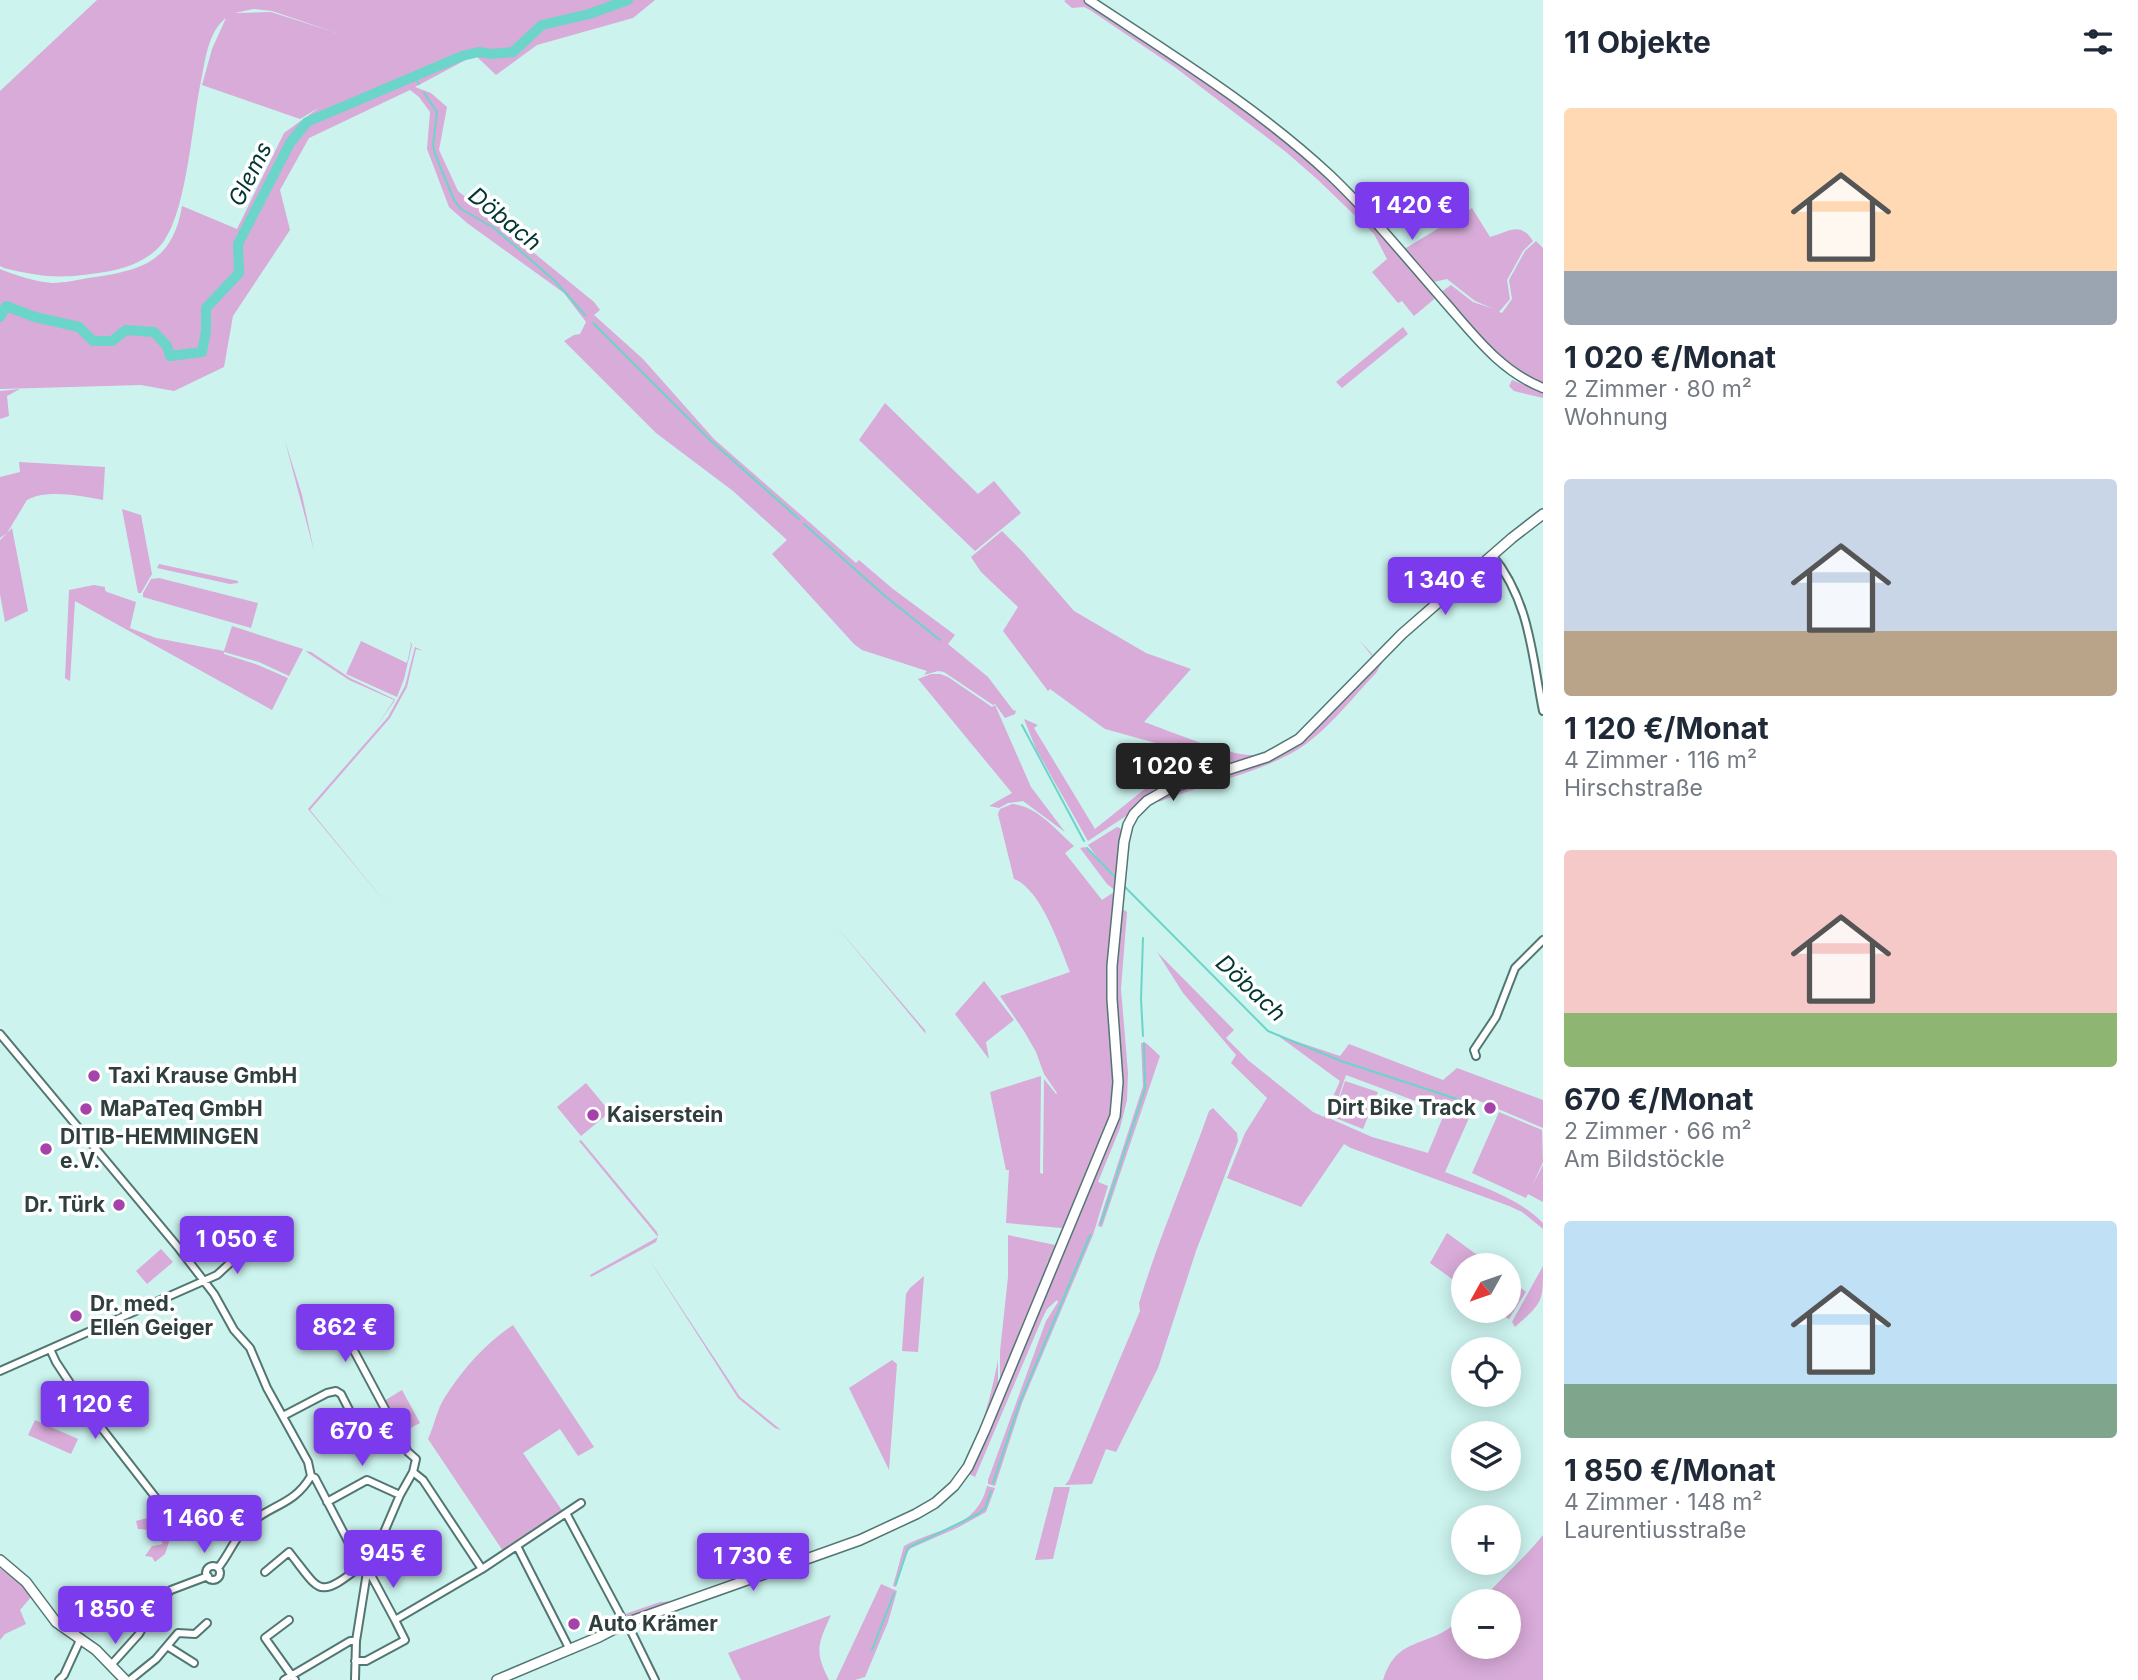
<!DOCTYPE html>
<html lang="de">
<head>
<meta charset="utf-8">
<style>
  :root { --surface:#fff; --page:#f6f6f7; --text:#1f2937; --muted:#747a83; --accent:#7c3aed }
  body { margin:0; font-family:Inter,sans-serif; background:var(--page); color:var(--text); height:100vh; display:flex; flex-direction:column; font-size:26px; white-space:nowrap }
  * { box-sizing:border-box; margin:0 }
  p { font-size:23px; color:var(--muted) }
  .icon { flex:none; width:38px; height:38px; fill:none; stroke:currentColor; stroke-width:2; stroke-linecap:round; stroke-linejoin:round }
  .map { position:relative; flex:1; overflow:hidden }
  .sheet { display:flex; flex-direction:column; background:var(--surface); width:595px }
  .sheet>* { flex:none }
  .needle { width:46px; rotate:230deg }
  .tools { position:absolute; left:1451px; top:1253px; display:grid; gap:14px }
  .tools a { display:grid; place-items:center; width:70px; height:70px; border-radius:50%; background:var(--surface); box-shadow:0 4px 18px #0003; font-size:35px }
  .price { position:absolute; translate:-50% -60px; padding:0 16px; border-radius:7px; background:var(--accent); color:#fff; font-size:23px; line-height:46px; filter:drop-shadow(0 2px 4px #0008) }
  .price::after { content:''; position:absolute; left:50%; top:42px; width:21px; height:16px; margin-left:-10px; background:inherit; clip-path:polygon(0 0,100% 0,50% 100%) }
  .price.on { background:#222; color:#fff }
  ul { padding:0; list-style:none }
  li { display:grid; align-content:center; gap:14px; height:371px; padding:0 21px }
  li span { display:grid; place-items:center; height:217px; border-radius:7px; color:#555 }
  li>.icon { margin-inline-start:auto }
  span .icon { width:126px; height:126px; fill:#fffc; stroke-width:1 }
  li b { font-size:30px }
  h2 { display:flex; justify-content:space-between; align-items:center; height:84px; padding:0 21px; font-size:30px }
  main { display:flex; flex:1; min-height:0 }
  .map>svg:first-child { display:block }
</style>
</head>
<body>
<main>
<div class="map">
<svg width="1543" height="1680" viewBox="0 0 1543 1680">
  <rect width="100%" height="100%" fill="#ccf3ee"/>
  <!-- green -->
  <path fill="#d8abd8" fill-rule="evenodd" d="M97,0H655L633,18L537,45L496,75L475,55L415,87L431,93L447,107L439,150L458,191L594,302L600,310L594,315L643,359L714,439L856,563L859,560L893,589L955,635L948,644L988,677L1013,710L1016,711L1015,714L1005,718L995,704L993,705L944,672L938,671L924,675L927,671L862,650L854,644L772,554L787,540L733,491L656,433L564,341L574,335L580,334L586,322L564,293L467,223L449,207L427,149L430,112L419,97L410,90L309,138L280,190L290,230L233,316L224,367L174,391L141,385L0,389V269C14,275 37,282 52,283C66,283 81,279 95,277C144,270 173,260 182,206L237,229L284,133L320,107L300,119L202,85L212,49L226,18C209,31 206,56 202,76C192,120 188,206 164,241C149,262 122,270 98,273C60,279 41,277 4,268L0,266V91ZM253,9L272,11L337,33L271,12L235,13Z
    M1066,0H1089L1287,136L1401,251L1472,208L1490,237C1510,231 1520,221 1533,241L1523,251L1507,280L1510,299L1499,312L1502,313L1512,299L1509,280L1525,251L1536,241L1543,248V384C1498,364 1472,329 1441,292L1451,285L1473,302L1494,309L1475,301L1447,279L1429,283L1439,295L1414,316L1402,301L1398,303L1372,272L1387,259L1374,234L1317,179L1286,152L1176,68L1090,10L1084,7L1072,8L1064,1Z
    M1403,327L1408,334L1342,388L1336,382Z
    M1512,380L1543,392V398L1514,391L1509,386Z
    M20,389L7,396L9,416L0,419V391Z
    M885,403L978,494L994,481L1021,513L975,551L859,440Z
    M285,441L302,495L314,551Z
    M19,462L105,467L103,500C81,496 47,489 27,500L7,533L0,538V477L20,472Z
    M122,509L141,515L152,574L141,593H138Z
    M12,528L28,611L5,622L0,594V540Z
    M1002,531L1022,551L1074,611L1146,653L1191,669L1144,722C1170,731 1228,756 1253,755C1290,755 1347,683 1372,656L1359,640L1372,654L1373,658L1309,727L1281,748L1176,783L1088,841L1036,749L1024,719L1038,725L1034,728L1095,829L1146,788L1163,781L1219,766V763L1162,751L1163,745L1105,729L1050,689L1048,691L1003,631L1018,607L981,572L971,557Z
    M159,564L238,581V583L230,584L157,568Z
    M159,578L258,603L251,628L143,597V593L151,579Z
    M94,585L105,587V590L107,592L136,602L130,628L156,638L224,651L232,626L303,649L289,676L259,662L224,652V654L258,665L288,678L272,710L75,601L70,681L65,678L69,590Z
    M361,641L407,663L411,645L410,641L412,645L404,679L397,697L346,674Z
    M415,647L423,651L416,649L407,687L390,718L310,810L390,908L308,809L388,717L405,686Z
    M305,651L311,652L350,678L394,699L395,700L376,727L394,700L349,680Z
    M1379,660L1382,663L1376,673C1350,700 1324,736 1290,754C1249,776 1202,784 1159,802L1155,795L1278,752Z
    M931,674H940L948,677L992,707L995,705L1031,787L1065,832L1023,801L1008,803L999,808L989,806L1012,793L918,679Z
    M1012,804C1037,806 1056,830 1074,846L1065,853L1102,900L1114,892L1117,894L1115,1074L1112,1116L1049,1268L1047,1260L1048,1273L1000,1388V1351L1008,1277V1235L1055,1245L1062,1228L1006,1223L1009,1170H1006L990,1092L1041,1076L1040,1173L1043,1174L1044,1079L1056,1094L1057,1093L1044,1074L1036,1052L1024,1031L1000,996L1070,972C1060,947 1041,889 1014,879L998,814L1000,809Z
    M1117,827L1120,828L1122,833L1118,878L1106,869L1088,845Z
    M1085,847L1118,881L1117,892L1107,884L1080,848Z
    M1124,910L1127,912L1121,989L1128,1073L1127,1100L1120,1128L1098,1182L1108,1186L1093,1235L1022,1403L995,1486L988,1484V1480L1046,1321L1058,1302L1057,1300L1047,1309L1042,1319L975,1477L967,1473L1045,1292L1055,1276L1056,1266L1115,1125V976L1120,912Z
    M836,926L925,1030L926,1034Z
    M1157,952L1234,1030L1226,1038L1249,1061L1313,1112L1324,1117L1340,1081L1277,1035L1340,1056L1349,1044L1443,1080L1457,1068L1543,1100V1128L1477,1100L1445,1172C1477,1185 1518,1197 1543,1223V1229L1522,1212L1509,1206L1351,1148L1344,1144L1301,1207L1227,1178L1245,1133L1267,1098L1231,1063L1236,1055L1183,993ZM1346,1075L1445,1112L1428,1153L1372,1137L1331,1119Z
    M984,981L1014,1020L986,1042L989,1059L955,1014Z
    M1141,1043H1146L1160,1056L1102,1227L1098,1226L1099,1222L1143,1086Z
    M1345,1081L1378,1092L1363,1129L1333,1117Z
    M586,1083L610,1112L581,1136L557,1107Z
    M1213,1108L1237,1133L1238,1141L1196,1251L1158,1368L1116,1452L1106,1449L1092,1484L1065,1485L1069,1480L1140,1311L1139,1303C1159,1238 1186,1176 1209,1111Z
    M1499,1112L1542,1130L1543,1162L1532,1186L1543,1165V1202L1528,1194L1526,1198L1472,1173Z
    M581,1140L657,1232L658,1236L656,1242L591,1277L590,1275L658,1237L579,1141Z
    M1447,1233L1491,1265H1463V1287L1430,1263Z
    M161,1249L173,1262L147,1284L136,1271Z
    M647,1256L740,1397L781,1430L775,1428L738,1398Z
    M1543,1266C1543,1303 1543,1302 1515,1327L1512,1322Z
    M924,1276L918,1352L902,1351L906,1294L910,1288Z
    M1509,1278L1526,1292L1509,1319L1494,1311H1508Z
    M513,1325L594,1447L578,1456L560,1429L523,1453L563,1512L526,1539L520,1540L503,1551L428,1439C434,1426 437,1409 445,1397C463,1369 485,1344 513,1325Z
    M892,1360L897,1364L889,1470L849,1388Z
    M998,1360V1393L960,1474L933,1500L888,1524L887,1521C905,1513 924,1505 940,1492C975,1465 990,1401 998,1360Z
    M402,1390L420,1423L401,1433L384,1401Z
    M35,1420L78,1439L71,1454L28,1435Z
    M987,1486L995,1488L986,1512L957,1528L911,1548L906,1553L896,1587L893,1586L904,1546C938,1527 976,1530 987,1486Z
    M1054,1487H1070L1053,1559L1035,1560Z
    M150,1513L172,1533L165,1554L155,1562L152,1557L145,1556L152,1546L163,1544C157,1533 151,1529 138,1529L136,1521L147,1518Z
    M179 1524a8 8 0 1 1 16 0a8 8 0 1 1-16 0Z
    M1543,1535V1680H1383C1393,1651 1404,1648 1430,1638C1442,1634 1453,1626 1463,1618V1647H1508V1601H1482C1501,1577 1524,1559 1543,1535Z
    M829,1546L655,1610L629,1617L625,1614L660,1602L674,1601Z
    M0,1568L23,1585L32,1596L20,1610L26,1624L5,1634L0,1640Z
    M881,1584L897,1591L888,1622L865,1677L855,1680H836Z
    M831,1615C818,1644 814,1651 829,1680H741L728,1653Z"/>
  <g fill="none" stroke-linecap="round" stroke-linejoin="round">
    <!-- stream -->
    <path stroke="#6bd5ca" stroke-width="2" d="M413,76L419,84
      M424,93L437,112L433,145L435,154L454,200L461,209L494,228L555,281L585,315
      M593,323L710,440L799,519
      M804,524L885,596L940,640
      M1022,725L1084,841
      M1087,848L1117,879
      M1123,885L1268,1031L1341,1061L1472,1104
      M1143,938L1141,999L1143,1036
      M1101,1223L1145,1089L1144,1043
      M993,1483L1020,1402L1090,1235
      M896,1584L908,1548L978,1514L985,1508L991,1491
      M872,1650L894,1593"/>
    <!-- river -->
    <path stroke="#6bd5ca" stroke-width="10" d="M0,317L6,306L35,317L79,327L93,341H112L126,330L154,332L167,346L170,356L202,352L206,331V308L239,273L238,244L290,143L307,122L462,56L479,52L491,54L513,52L542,25L589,14L628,0"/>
    <defs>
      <path id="minor" d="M1492,555C1530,601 1532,656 1543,711
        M0,1034L177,1246L214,1294L234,1330L250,1348L267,1388L308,1462L311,1476L315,1478L361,1566L372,1577L395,1620
        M1476,1056L1474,1050L1496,1017L1515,968L1543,940
        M345,1334L408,1452L416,1459L413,1472L400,1495L367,1572L356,1641L355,1680
        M50,1349L56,1362L89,1412L170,1516
        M0,1371L217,1275L243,1251L254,1244
        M283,1416L327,1393L336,1391L341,1394L361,1433
        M413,1472L423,1480L482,1569
        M327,1502L367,1480L400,1495
        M566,1513L623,1620L629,1627L655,1680
        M517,1546L570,1650
        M206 1573a7 7 0 1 1 14 0a7 7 0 1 1-14 0Z
        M218,1568C229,1555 234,1539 246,1527C269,1504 293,1507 311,1476
        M265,1572L289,1552C321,1592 317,1600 361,1566
        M289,1620L265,1638L295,1680
        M167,1646L194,1663
        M355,1661H366L405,1640L395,1620L482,1569L581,1503
        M112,1664L139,1634L155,1606L171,1590L208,1576
        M59,1680L64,1675L81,1638
        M130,1680L156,1659L178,1633L195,1634L207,1623
        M284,1680L350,1641H356"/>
      <path id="tertiary" d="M1089,0C1172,55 1257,107 1330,175C1371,214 1407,259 1444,301C1474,335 1500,371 1543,388"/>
      <path id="secondary" d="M0,1560L26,1582L56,1622L96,1650L125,1680
        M497,1680L599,1637L626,1623L860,1540L916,1514L935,1503L954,1486L968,1467L984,1432L1115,1116L1118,1082L1112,999V966L1124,842L1128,825L1134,814L1147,801L1168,789L1267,757L1299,739L1402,634L1512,538L1543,514"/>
    </defs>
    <!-- minor casing -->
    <use href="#minor" stroke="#527672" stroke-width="10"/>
    <!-- tertiary casing -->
    <use href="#tertiary" stroke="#527672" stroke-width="11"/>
    <!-- secondary casing -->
    <use href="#secondary" stroke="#527672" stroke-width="12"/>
    <!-- minor -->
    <use href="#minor" stroke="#fff" stroke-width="6"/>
    <!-- tertiary -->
    <use href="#tertiary" stroke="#fff" stroke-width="8"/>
    <!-- secondary -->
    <use href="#secondary" stroke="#fff" stroke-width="9"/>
  </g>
  <!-- markers -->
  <g fill="#a643aa" stroke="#fff" stroke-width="2.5">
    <circle cx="94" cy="1076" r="7"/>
    <circle cx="1490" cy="1108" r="7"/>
    <circle cx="86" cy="1109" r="7"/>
    <circle cx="593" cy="1115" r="7"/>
    <circle cx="46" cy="1149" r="7"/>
    <circle cx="119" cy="1205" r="7"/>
    <circle cx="76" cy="1316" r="7"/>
    <circle cx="574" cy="1624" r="7"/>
  </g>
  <g text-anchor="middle" stroke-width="7" stroke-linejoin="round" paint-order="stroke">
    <!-- poi labels -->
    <g font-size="21" font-weight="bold" fill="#2f3f3d" stroke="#fff" text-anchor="start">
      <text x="108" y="1083">Taxi Krause GmbH</text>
      <text x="1476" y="1115" text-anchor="end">Dirt Bike Track</text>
      <text x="100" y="1116">MaPaTeq GmbH</text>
      <text x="607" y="1122">Kaiserstein</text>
      <text x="60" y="1144">DITIB-HEMMINGEN<tspan x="60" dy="24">e.V.</tspan></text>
      <text x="105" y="1212" text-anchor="end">Dr. Türk</text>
      <text x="90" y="1311">Dr. med.<tspan x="90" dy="24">Ellen Geiger</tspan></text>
      <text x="588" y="1631">Auto Krämer</text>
    </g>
    <!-- water labels -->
    <g font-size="23" font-style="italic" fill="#013632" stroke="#fff">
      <text transform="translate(250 174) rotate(-63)" y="8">Glems</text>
      <text transform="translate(505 219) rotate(39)" y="8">Döbach</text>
      <text transform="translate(1251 988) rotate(43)" y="8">Döbach</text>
    </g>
  </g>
</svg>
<div class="tools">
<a><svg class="needle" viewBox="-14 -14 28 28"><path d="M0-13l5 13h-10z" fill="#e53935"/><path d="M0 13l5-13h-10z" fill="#747a83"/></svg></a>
<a><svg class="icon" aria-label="locate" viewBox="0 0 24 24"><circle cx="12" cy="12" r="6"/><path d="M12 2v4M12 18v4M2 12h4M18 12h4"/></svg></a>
<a><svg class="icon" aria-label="layers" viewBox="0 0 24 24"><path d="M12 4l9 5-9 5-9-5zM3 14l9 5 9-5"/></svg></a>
<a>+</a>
<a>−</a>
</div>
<b class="price" style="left:1412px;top:242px">1 420 €</b>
<b class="price" style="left:1445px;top:617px">1 340 €</b>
<b class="price on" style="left:1173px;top:803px">1 020 €</b>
<b class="price" style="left:237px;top:1276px">1 050 €</b>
<b class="price" style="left:345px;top:1364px">862 €</b>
<b class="price" style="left:95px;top:1441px">1 120 €</b>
<b class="price" style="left:362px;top:1468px">670 €</b>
<b class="price" style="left:204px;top:1555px">1 460 €</b>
<b class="price" style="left:393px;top:1590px">945 €</b>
<b class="price" style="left:753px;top:1593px">1 730 €</b>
<b class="price" style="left:115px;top:1646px">1 850 €</b>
</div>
<section class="sheet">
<h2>11 Objekte<svg class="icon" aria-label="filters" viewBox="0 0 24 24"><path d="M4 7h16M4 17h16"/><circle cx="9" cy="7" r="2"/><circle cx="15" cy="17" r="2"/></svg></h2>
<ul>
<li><span style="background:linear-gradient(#ffd9b3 75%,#9aa5b1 0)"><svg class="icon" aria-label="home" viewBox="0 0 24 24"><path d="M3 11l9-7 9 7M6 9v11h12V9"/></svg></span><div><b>1 020 €/Monat</b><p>2 Zimmer · 80 m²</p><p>Wohnung</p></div></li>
<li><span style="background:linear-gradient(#c9d6e8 70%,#b9a48a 0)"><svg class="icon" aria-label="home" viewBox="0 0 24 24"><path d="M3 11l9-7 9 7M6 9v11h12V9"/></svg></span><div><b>1 120 €/Monat</b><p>4 Zimmer · 116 m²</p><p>Hirschstraße</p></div></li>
<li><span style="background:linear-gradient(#f6c9c9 75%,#8fb573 0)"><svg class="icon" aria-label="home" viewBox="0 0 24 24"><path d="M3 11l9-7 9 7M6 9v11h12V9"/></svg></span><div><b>670 €/Monat</b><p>2 Zimmer · 66 m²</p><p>Am Bildstöckle</p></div></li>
<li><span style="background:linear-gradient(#bfe0f5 75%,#7fa58c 0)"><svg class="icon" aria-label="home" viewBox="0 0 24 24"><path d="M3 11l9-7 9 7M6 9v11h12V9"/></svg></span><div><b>1 850 €/Monat</b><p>4 Zimmer · 148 m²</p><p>Laurentiusstraße</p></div></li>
</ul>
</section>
</main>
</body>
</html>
